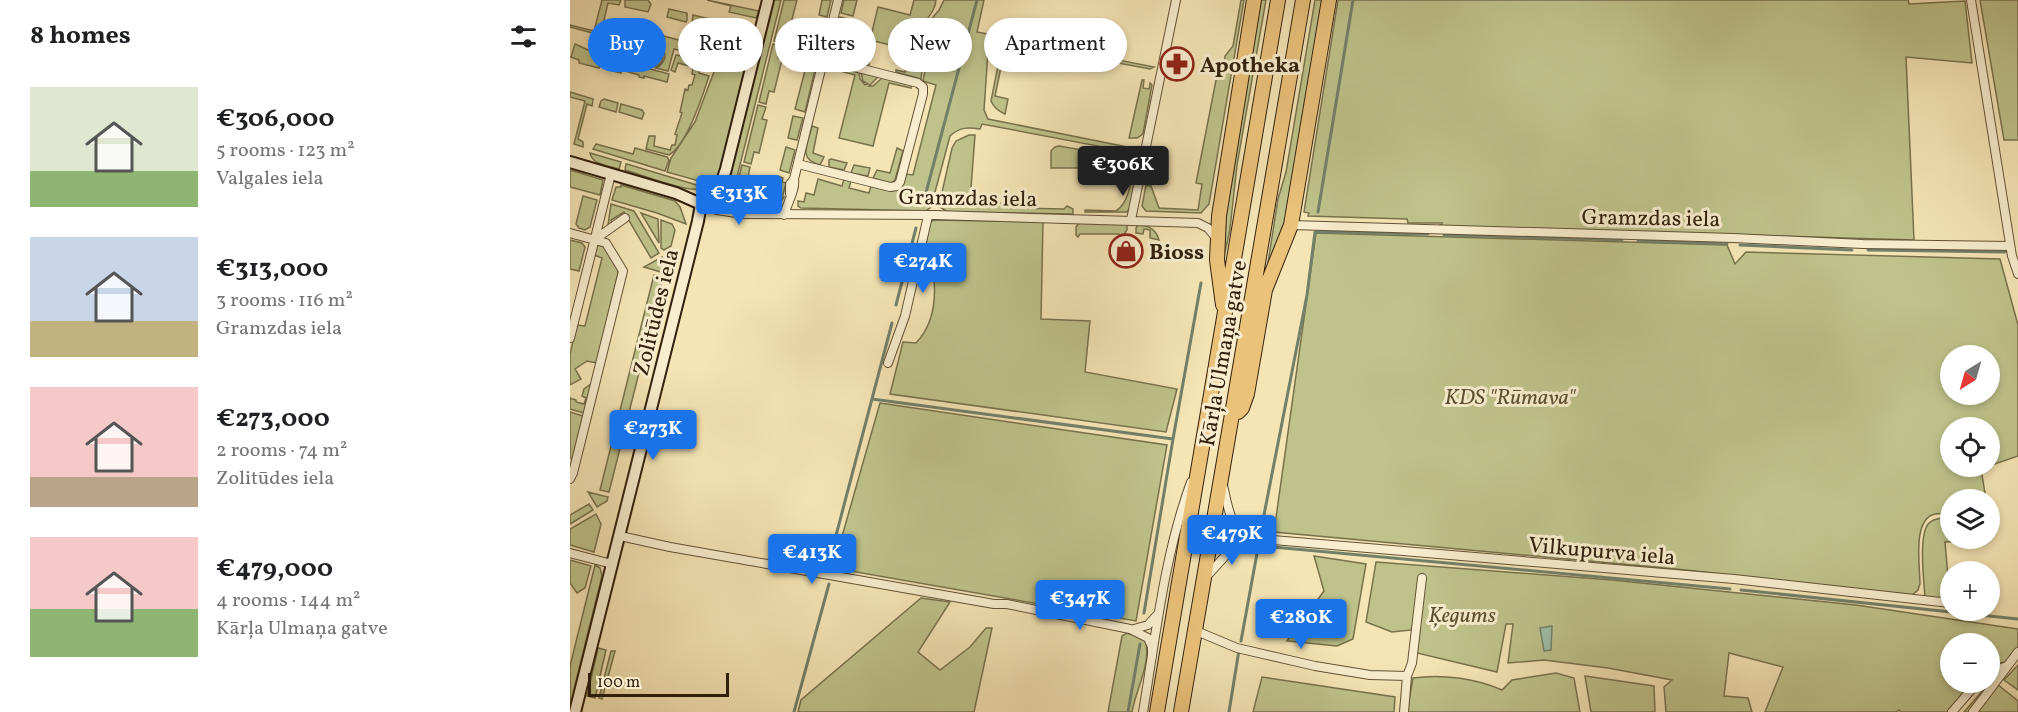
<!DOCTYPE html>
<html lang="en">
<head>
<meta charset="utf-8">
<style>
  :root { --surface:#fff; --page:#f2f2f2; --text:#202124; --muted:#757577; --accent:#1a73e8 }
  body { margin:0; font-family:Vollkorn,serif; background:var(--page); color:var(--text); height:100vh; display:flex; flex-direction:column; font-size:22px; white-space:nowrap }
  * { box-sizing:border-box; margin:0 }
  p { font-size:20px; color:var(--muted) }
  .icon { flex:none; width:33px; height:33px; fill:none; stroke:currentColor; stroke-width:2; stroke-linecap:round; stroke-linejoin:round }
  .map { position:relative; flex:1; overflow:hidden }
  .sheet { display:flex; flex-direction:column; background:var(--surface); width:570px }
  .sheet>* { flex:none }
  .top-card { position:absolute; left:18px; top:18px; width:570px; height:54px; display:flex; gap:12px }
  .needle { width:39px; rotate:217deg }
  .tools { position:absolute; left:1370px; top:345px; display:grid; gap:12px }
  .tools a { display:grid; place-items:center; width:60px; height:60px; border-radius:50%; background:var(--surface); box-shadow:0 3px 9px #0003; font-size:30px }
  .scale { position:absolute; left:18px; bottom:15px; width:141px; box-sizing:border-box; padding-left:6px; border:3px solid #32200d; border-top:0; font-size:16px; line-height:21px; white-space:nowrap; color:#32200d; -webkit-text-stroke:4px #f8eecf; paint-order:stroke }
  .price { position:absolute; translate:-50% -51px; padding:0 14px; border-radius:6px; background:var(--accent); color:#fff; font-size:20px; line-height:39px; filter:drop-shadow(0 2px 3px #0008) }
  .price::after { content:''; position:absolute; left:50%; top:36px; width:18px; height:14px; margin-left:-9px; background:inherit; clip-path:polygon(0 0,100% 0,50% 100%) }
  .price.on { background:#222; color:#fff }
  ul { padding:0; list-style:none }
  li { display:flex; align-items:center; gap:18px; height:150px; padding:0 30px }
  li span { display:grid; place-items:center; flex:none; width:168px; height:120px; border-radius:0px; color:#555 }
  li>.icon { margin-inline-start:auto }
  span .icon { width:72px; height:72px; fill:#fffc; stroke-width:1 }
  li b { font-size:26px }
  h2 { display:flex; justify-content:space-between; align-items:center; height:72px; padding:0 30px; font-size:26px }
  .pill { padding:0 21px; border-radius:27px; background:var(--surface); box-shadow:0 3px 9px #0003; font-size:21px; line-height:54px }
  .pill.on { background:var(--accent); color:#fff }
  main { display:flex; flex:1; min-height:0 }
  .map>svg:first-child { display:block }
</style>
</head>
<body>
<main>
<section class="sheet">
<h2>8 homes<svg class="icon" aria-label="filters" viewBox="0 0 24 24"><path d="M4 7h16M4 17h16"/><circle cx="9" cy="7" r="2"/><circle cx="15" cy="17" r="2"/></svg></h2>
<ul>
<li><span style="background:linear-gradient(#dfe7d0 70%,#8fb573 0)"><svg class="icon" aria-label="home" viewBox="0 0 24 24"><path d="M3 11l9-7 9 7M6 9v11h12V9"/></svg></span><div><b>€306,000</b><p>5 rooms · 123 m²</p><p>Valgales iela</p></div></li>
<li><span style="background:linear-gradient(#c9d6e8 70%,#c2b280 0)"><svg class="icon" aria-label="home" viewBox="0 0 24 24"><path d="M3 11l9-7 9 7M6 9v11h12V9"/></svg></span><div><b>€313,000</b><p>3 rooms · 116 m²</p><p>Gramzdas iela</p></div></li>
<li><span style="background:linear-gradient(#f6c9c9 75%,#b9a48a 0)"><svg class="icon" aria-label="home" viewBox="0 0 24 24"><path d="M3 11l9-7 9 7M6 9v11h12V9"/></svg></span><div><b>€273,000</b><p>2 rooms · 74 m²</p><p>Zolitūdes iela</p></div></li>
<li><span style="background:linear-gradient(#f6c9c9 60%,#8fb573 0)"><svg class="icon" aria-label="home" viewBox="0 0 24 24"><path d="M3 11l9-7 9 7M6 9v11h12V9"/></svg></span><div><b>€479,000</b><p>4 rooms · 144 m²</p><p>Kārļa Ulmaņa gatve</p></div></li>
</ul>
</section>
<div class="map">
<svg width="1448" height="712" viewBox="0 0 1448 712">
  <rect width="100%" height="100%" fill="#f5e5b5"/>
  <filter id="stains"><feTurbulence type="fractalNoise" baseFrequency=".00333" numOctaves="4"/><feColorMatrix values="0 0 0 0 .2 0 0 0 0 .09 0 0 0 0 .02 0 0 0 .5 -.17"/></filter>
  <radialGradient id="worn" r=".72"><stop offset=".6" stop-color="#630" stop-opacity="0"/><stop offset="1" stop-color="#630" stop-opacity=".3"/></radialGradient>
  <!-- green -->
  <path fill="#bfc38b" stroke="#78724c" stroke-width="1.5" fill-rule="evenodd" d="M32,0H51L49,5L38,3L34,20L120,43L121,41L128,43L134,26L122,23L123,15L140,19V26L137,25L133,38L135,42L142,44L144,59L104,49L98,71L86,68C110,55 79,28 69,54L73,65L37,54L41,38L0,27V25L24,31Z
    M55,0H78L81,4L78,12L55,7Z
    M137,0L189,11L186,18L159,12L161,6Z
    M202,0H211L164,189L156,187Z
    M214,0H227L219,31L215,30L212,42L204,41Z
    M252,0H261L257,17L249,15Z
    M274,0H287L283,16L271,13Z
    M344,0H366C365,15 351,21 349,35C347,43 351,51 352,59C353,66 352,72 351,79L326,72V70L335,72L340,50L300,40L308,7L340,15Z
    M374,0H414L407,32L535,57L539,37L541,38L538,58L584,67L580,69L432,41L422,44L418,51L414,110L418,119L567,149L571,154L560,208L557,212H515V210L546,211C562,201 562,170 565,153L412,124L410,129C398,127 390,127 380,136L361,207L356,211L231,208L228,206V201L234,202L236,193L244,195L248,179L272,186L274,179L281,181L279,188L299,193L301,186C321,191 329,197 336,174L343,175L366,85L353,81L357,60H355L351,42L357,41L360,37L354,28L369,10Z
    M671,0H674L639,204L631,213L576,211L572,206L576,185L581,186L589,208L628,210L632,184L626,183L647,75L653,74L655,56L663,46Z
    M689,0H696L667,165L660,229L654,257L650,245Z
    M745,0H754L715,230L697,269L708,199L716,172Z
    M768,0H1338L1339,4L1395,1L1402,63L1336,57L1344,240L871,226L869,225H872V223H838L837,219L738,216L739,213L734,212Z
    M1410,0H1448V140H1434Z
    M99,9L117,13V20L116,22L97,17Z
    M270,17L282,20L277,39L265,36Z
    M151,19L179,26L186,31L178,61L161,64L147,60L145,46Z
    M246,26L255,28L249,51L240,48Z
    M264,40L277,43L274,56L299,63V65L266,56L262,49Z
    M5,44L29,55L99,74L97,82L74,76V78L69,77V75L52,70L51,73L39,70L40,67L30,65L29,68L9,63V60L1,57Z
    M203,44L211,46L208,58L212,60L204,92L199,91L196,104L189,102Z
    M71 56a11 11 0 1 1 22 0a11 11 0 1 1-22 0Z
    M443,48L446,54L515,67V69L434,53L425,96L438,99L435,114C428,111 424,108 421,101L431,51Z
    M106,55L132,60L129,73L139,76C133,95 116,146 99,155L76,149L79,136H85L84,146L100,150L102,145H105L107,135L105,134L112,113L110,112L115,89L118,90L119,85H122L125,75L122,74L123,67L108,63L105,72L101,70Z
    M239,55L248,57L235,112L225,109Z
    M147,64L176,71L152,171L143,185L97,172L101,158L125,122Z
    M264,66L289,73L290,79L295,85L298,84L293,81L291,73L308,77L299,86H303L312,78L341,85V88L319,83L303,146L269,138L285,75L263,69Z
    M572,80H574L573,88L579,89L580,83L582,85L573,134L567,138H559Z
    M0,92L23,99L22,106L17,104L8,139L13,142V147L4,144L15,101L0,97Z
    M34,99L48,103L46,112L29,107L31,101Z
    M51,104L72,110L74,113L72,119L49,112Z
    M188,105L196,107L192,119L197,120L189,153L184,152L181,164L174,162Z
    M223,116L233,118L227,140L218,138Z
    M242,126L248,128L243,153L254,157L250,165C227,159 238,144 242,126Z
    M399,135H405L400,201L440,204L446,208L494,209L497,206L503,209V214L378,212L370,207V201L382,148L386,141Z
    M26,144L63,154L65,148L97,157L99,160L95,171L23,149Z
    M489,146L530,153L529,158L513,155L510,168H481V151L485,147Z
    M216,147L225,150L219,173L210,170Z
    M327,148L333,151L325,180L321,183L303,178L307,170L320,173Z
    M20,153L51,162L49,169C39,166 22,165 20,153Z
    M261,159L277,163L274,170L259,167V160Z
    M56,164H57L140,189C115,193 79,177 55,170Z
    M172,165L180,167L177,182L205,189L208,176L213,178L212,182L216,183L213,195L165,193Z
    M284,165L300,168L298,176L281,173Z
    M0,170L33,180L30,195L0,187Z
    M51,185L105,201L110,207L116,224L87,213L42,200L46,187H51Z
    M165,195L214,197C209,213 176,206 162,206Z
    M13,196L27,200L20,227L15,230L9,228L6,224Z
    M41,204L64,211L89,253L81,258L54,212L41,220L42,222L38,225Z
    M71,213L88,219L89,243Z
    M91,220L102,224L105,230L101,246L94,250L91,248Z
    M364,220L473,222L471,319L520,321L515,372L607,389L596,432L320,394L333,342L346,343C362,326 366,303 364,280C363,270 359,263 360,252L355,250L360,222Z
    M509,223L557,224V230L552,237H550L549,234H510L508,237L506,235V227Z
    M568,225C579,225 586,229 589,240L580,238V230L574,229L573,234L566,233V228Z
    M746,233L1157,245L1165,264L1176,252L1430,259L1448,325V456L1419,466V428H1380V466L1417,467L1411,469L1416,499L1380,500V514C1375,514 1370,513 1365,514C1342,519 1350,566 1350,584L1348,590L1342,595L1116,570L704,532ZM1380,356H1419V394H1380Z
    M0,240L12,243L15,247L9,271L0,269Z
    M29,245L35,247L48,270V274L27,363L17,361L5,369L11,379L0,385V354L7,325L15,326L32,258L24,255L26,247Z
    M92,257L96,264L94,273L74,267Z
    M84,275L93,277L39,492L30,490Z
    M21,384L14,413L0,409V398L6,400V402L14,404L16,398L12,396L14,389Z
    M310,403L597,445L566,621L263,568Z
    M0,412L13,416L3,459L0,458Z
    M18,492L38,497L37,501L27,507Z
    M19,504L23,510L0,524V515Z
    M26,514L31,524L24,552L0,545V529Z
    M654,517L666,535L665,539L649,549Z
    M1372,518H1380V538L1412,540L1375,542L1380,600L1355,597C1354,581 1348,534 1359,523C1363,519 1367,519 1372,518Z
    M744,556L796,564L783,639L767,646L717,641L754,591Z
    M0,560L21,566L15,588L7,593L0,583Z
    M806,562L1042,580L1286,605L1448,629V647L1436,662L1419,665V644H1380V682L1403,683L1377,712H1331L1329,710L1326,712H1195L1213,667L1159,653L1154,696L1178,698L1182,712H1096L1094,687L1102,680L1038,668L974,660L938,663L943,624H936L927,672L847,653L850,629L822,632L796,622Z
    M25,565L30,568L32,576L0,706V666Z
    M351,598L380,602L348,652L370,670L400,647L416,628H422L404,712H228L231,700Z
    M557,633L575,639C582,664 566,688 562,712H538L552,636Z
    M28,648L36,650L25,698L17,696Z
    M41,651H45L32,699L29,698Z
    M1448,665V690L1434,680Z
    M986,673L1004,678L1010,712H837L843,678C872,674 905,678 932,690L942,680Z
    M1015,676L1084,686L1085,712H1021Z
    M692,677L825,697L824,712H683Z
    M1422,680L1448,701V712H1394Z"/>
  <!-- water -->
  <path fill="#9dc0a8" stroke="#72806a" stroke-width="1.5" d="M982,626L981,650L974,651L970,628Z"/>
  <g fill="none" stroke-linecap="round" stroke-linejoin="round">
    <!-- stream -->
    <path stroke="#72806a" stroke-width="3" d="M353,204L407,0
      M748,212L783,0
      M874,235L1052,240
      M1068,241L1157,244
      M1170,245L1282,250
      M1298,250L1435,252
      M326,305L346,228
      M302,399L603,439
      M692,525L737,295L745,232L858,234
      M259,562L322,323
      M1171,590L1448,619
      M574,613L603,439L631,283
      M671,641L688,548L691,546L1160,589
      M224,712L259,584
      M558,712L570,644
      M659,712L669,650"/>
    <defs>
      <path id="street" d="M1401,0L1442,256L1448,274
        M228,164L320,187L327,186L330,182L353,94V87L348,83L253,59
        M220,194V184L224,179L268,0
        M131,204L147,210L173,214L365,215L628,223L638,228L646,238
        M214,215C217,204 226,189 224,179
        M561,220L606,0
        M721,225L1163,238L1293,244L1440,246
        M0,233L36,243L53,271L3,473L0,479
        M24,240L55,218
        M0,338L41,174
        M318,363L335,316L358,216
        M653,485C658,506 659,527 680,538L1164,579L1380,603
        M50,536L100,547L424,604H437L560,629L578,638L582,647V657
        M0,553L42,564
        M637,576L667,543L680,538
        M564,629L578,625L588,614
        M624,630L667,648L745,666L800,675L837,676
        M1419,673L1437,666
        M573,712C586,635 594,556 621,482
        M834,712L837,676L842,663L852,578
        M1382,712L1408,682
        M1403,712L1448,652"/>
      <path id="secondary" d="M0,162L106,193L131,204
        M131,204C149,193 150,188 156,169L198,0
        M5,712L128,221L131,204"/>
      <path id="highway" d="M653,305L647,260L649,216L684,0
        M668,412L672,408L677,394L695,290L721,225L759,0
        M587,712L708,0
        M611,712L733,0"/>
    </defs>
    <!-- street casing -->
    <use href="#street" stroke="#635137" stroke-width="10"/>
    <!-- secondary casing -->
    <use href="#secondary" stroke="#32200d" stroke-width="14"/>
    <!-- highway casing -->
    <use href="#highway" stroke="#32200d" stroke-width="16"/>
    <!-- street -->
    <use href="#street" stroke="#f8eecf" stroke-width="8"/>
    <!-- secondary -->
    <use href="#secondary" stroke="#f8eecf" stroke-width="10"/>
    <!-- highway -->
    <use href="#highway" stroke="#eac27a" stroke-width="14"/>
  </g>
  <!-- icons -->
  <defs>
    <symbol id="pharmacy-ring" viewBox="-11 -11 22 22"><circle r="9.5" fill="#f8eecf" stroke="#8f2418" stroke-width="1.5"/><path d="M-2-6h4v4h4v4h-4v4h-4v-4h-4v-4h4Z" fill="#8f2418"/></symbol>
    <symbol id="shop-ring" viewBox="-11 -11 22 22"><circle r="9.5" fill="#f8eecf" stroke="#8f2418" stroke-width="1.5"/><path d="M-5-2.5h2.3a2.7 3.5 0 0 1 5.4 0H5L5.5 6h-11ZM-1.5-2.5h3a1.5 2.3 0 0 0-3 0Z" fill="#8f2418"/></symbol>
  </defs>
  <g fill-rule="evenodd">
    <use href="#pharmacy-ring" x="588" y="45" width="38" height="38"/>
    <use href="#shop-ring" x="537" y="232" width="38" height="38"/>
  </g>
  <g text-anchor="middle" stroke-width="6" stroke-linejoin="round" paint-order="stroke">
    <!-- poi labels -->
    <g font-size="22" font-weight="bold" fill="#32200d" stroke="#f8eecf" text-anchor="start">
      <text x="630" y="72">Apotheka</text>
      <text x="579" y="259">Bioss</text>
    </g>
    <!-- street labels -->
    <g font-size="22" fill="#32200d" stroke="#f8eecf">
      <text transform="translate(398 197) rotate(1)" y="8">Gramzdas iela</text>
      <text transform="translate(1081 217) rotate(1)" y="8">Gramzdas iela</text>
      <text transform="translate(85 312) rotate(-76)" y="8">Zolitūdes iela</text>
      <text transform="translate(652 353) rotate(-80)" y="8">Kārļa Ulmaņa gatve</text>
      <text transform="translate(1032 550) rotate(5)" y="8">Vilkupurva iela</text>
    </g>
    <!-- park labels -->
    <g font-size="22" font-style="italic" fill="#5c5133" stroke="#f8eecf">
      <text x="940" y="404">KDS "Rūmava"</text>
      <text x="892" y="622">Ķegums</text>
    </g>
  </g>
  <rect width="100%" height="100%" filter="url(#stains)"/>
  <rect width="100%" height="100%" fill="url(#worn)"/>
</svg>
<div class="tools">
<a><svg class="needle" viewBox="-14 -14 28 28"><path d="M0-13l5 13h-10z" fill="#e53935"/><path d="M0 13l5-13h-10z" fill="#757577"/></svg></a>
<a><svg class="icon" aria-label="locate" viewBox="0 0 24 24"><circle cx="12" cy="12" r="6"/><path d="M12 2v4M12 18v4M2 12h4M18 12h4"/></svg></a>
<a><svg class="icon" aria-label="layers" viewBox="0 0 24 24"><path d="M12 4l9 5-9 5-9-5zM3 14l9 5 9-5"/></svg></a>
<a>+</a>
<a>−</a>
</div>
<div class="scale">100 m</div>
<b class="price on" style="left:553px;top:197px">€306K</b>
<b class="price" style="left:169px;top:226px">€313K</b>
<b class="price" style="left:353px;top:294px">€274K</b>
<b class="price" style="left:83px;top:461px">€273K</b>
<b class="price" style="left:662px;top:566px">€479K</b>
<b class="price" style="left:242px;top:585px">€413K</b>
<b class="price" style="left:510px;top:631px">€347K</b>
<b class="price" style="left:731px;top:650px">€280K</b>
<div class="top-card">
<a class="pill on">Buy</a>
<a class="pill">Rent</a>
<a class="pill">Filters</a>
<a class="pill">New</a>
<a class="pill">Apartment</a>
</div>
</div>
</main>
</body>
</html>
